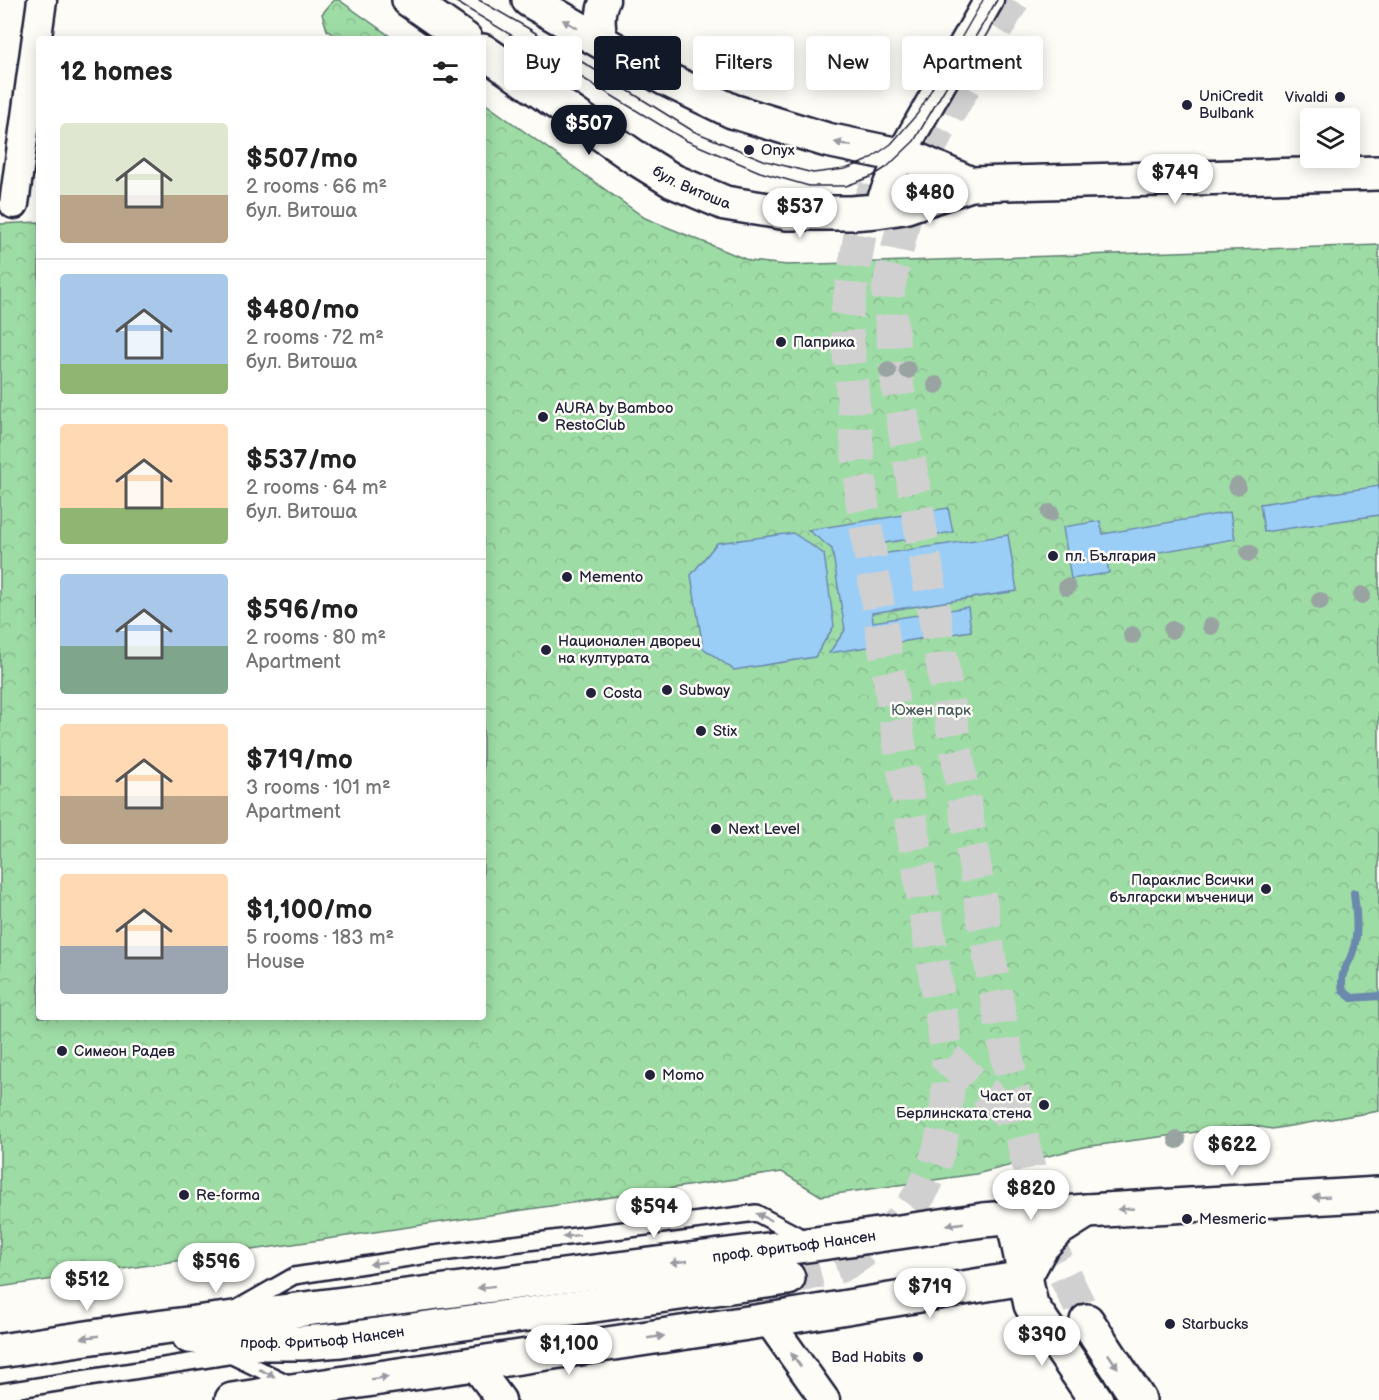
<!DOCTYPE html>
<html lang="en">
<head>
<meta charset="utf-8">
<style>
  :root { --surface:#fff; --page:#f6f6f6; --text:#222; --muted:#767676; --line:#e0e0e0; --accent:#111827 }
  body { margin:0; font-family:"Balsamiq Sans",sans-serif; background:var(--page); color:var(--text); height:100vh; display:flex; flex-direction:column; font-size:22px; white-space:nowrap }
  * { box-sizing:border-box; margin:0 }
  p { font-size:20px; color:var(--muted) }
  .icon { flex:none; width:33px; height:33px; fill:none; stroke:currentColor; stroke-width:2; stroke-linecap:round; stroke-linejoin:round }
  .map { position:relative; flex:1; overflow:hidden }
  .drawer { position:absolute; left:36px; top:36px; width:450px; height:984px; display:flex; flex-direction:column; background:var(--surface); border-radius:6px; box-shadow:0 3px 15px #0003 }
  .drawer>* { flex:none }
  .banner { position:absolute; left:504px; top:36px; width:570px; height:54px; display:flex; gap:12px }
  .fabs { position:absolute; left:1300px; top:108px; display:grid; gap:12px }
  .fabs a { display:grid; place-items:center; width:60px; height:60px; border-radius:6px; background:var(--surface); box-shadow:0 3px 15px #0003; font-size:30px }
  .price { position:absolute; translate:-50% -51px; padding:0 14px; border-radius:21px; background:#fff; color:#222; font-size:20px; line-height:39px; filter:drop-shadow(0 2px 3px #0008) }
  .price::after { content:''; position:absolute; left:50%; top:36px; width:18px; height:14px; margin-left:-9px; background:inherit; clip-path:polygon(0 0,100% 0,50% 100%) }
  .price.active { background:var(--accent); color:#fff }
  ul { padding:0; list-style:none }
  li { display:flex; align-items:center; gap:18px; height:150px; padding:0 24px }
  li+li { border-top:2px solid var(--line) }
  li span { display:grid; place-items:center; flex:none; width:168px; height:120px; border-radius:6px; color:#555 }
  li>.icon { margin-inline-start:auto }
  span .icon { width:72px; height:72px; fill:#fffc; stroke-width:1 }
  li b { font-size:26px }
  h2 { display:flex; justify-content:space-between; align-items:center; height:72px; padding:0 24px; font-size:26px }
  .chip { padding:0 21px; border-radius:6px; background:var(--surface); box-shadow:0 3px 15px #0003; font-size:21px; line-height:54px }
  .chip.active { background:var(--accent); color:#fff }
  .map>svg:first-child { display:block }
</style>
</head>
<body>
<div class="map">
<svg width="1379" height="1400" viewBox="0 0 1379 1400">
  <defs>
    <pattern id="forest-crowns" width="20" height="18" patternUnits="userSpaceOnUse" patternTransform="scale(1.5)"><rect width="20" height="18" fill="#9edca5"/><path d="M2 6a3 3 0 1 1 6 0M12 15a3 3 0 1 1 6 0" fill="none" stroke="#88bc8f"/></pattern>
  </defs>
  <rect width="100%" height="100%" fill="#fdfcf7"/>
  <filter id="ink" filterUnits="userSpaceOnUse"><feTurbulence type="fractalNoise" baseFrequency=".0167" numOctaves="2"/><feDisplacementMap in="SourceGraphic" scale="12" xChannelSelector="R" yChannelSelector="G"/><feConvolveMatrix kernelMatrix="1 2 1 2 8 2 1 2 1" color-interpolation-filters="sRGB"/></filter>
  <g filter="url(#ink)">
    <!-- forest -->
    <path fill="url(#forest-crowns)" stroke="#607f70" stroke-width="1.5" d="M334,0H339L394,39H338L327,30L322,14Z
      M483,102L645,218L750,261L787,265L1379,245V1111L1272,1129L1249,1125L1084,1147L976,1174L821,1196L782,1172L0,1287V224L39,222V1017H483Z"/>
    <!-- water -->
    <path fill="#9acef7" stroke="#6a89ac" stroke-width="1.5" d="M1379,486V515L1264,532L1260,504Z
      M948,508L953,532L860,547L861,557L1008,535L1017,591L872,613L873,622L968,607L971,631L829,653L845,630L832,549L808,530Z
      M1230,512L1235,539L1107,561L1109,573L1071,579L1063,527L1100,521L1103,534Z
      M793,533L824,554L834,626L815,657L734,670L703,648L691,575L717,543Z"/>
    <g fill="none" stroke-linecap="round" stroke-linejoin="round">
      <!-- stream -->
      <path stroke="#6a89ac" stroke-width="8" d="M1354,893C1356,912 1359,932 1353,951C1348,968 1339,971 1343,991L1352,998L1379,996"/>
      <!-- secondary-tunnel -->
      <path stroke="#d1d0d1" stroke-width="33" stroke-dasharray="33 16" stroke-linecap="butt" d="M788,1278C805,1275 822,1272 838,1267C850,1263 862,1253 872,1245C937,1198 949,1135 948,1059"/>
      <!-- primary-tunnel -->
      <path stroke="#d1d0d1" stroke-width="33" stroke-dasharray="33 16" stroke-linecap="butt" d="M1013,0L915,173L888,290L898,389L989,954L1019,1124L1044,1234L1087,1321
        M875,188L863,216L846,319L862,501L948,1059L1019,1124"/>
      <defs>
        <path id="service" d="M236,1309L294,1276L434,1254L756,1213L807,1240
          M232,1356L294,1386
          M0,1392L246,1353"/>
        <path id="minor" d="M603,43C601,29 598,13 605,0
          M14,204L42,0
          M877,211L900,156L989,0
          M768,1320L825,1400
          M474,1364L501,1400"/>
        <g id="tertiary">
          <path d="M409,0L465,39"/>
          <path d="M529,0L666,79L732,111L827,140L913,158L971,184"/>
          <path id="s1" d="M483,51L636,158L673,181L725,203L787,213H851L877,211L904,207L971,184L1379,173"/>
        </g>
        <g id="secondary">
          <path d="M1013,1218L1031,1305L1096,1400"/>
          <path d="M1024,1278L1041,1247L1057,1230L1087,1211"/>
          <path id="s2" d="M189,1336L249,1343H302L341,1340L788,1278"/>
          <path id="s3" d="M0,1351L140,1330L815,1244L983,1220L1087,1211L1379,1194"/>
          <path d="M232,1400L768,1320L1024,1278"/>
        </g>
        <path id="primary" d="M1087,1321L1139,1400"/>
      </defs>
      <!-- service casing -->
      <use href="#service" stroke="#22223b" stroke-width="20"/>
      <!-- minor casing -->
      <use href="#minor" stroke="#22223b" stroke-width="33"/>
      <!-- tertiary casing -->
      <use href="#tertiary" stroke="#22223b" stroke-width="38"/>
      <!-- secondary casing -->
      <use href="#secondary" stroke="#22223b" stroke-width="38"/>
      <!-- primary casing -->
      <use href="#primary" stroke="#22223b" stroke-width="38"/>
      <!-- service -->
      <use href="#service" stroke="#fdfcf7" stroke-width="15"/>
      <!-- minor -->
      <use href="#minor" stroke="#fdfcf7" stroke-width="28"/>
      <!-- tertiary -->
      <use href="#tertiary" stroke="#fdfcf7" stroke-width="33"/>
      <!-- secondary -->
      <use href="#secondary" stroke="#fdfcf7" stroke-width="33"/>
      <!-- primary -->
      <use href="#primary" stroke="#fdfcf7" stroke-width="33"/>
      <!-- tram -->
      <path stroke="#22223b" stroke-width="1.5" d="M453,0L687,141L760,172L809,186H846L873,176L887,167L914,141L997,0
        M479,0L526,27L693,131L766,161L813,173L845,169L867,161L891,144L918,113L983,0"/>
    </g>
    <!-- trees -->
    <g fill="#99a3a1">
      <circle cx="908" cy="370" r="9"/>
      <circle cx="888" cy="371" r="9"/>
      <circle cx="936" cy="385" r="9"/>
      <circle cx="1237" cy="486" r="9"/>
      <circle cx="1050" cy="513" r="9"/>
      <circle cx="1249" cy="553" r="9"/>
      <circle cx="1067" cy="587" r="9"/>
      <circle cx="1362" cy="595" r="9"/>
      <circle cx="1320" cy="601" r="9"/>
      <circle cx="1211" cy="626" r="9"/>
      <circle cx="1172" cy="630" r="9"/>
      <circle cx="1132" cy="635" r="9"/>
      <circle cx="1177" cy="1140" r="9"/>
    </g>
    <!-- one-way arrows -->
    <defs><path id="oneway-solid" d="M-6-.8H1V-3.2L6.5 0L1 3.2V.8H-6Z" transform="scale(1.5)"/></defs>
    <g fill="#9a9aa2">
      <use href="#oneway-solid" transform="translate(570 24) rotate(-150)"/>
      <use href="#oneway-solid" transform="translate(843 144) rotate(-168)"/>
      <use href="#oneway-solid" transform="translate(1321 1197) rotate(177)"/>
      <use href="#oneway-solid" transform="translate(1126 1209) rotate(177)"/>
      <use href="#oneway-solid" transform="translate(764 1217) rotate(-155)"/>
      <use href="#oneway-solid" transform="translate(955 1224) rotate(172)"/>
      <use href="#oneway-solid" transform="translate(571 1236) rotate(173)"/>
      <use href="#oneway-solid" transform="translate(679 1262) rotate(173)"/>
      <use href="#oneway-solid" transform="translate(378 1263) rotate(171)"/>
      <use href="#oneway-solid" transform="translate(486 1287) rotate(173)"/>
      <use href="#oneway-solid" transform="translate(90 1337) rotate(172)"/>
      <use href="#oneway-solid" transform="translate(656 1337) rotate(-8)"/>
      <use href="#oneway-solid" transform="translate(796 1360) rotate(-126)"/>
      <use href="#oneway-solid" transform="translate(1113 1361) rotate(56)"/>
      <use href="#oneway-solid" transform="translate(267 1373) rotate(26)"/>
      <use href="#oneway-solid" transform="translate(380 1378) rotate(-8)"/>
    </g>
  </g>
  <!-- markers -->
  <g fill="#22223b" stroke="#fdfcf7" stroke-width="2">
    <circle cx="1340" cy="97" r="6"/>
    <circle cx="1187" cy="105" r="6"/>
    <circle cx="749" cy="150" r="6"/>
    <circle cx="781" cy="342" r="6"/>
    <circle cx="543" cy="417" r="6"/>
    <circle cx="1053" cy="556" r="6"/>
    <circle cx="567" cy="577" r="6"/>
    <circle cx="546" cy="650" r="6"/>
    <circle cx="667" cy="690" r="6"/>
    <circle cx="591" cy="693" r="6"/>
    <circle cx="701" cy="731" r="6"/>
    <circle cx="716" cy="829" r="6"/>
    <circle cx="1266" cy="889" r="6"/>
    <circle cx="62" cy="1051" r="6"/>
    <circle cx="650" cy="1075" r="6"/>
    <circle cx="1044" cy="1105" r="6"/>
    <circle cx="184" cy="1195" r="6"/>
    <circle cx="1187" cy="1219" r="6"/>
    <circle cx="1170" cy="1324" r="6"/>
    <circle cx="918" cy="1357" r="6"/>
  </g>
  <g text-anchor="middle" stroke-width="5" stroke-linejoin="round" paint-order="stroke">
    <!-- poi labels -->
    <g font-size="15" fill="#22223b" stroke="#fdfcf7" text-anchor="start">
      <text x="1199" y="101">UniCredit<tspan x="1199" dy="17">Bulbank</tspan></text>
      <text x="1328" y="102" text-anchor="end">Vivaldi</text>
      <text x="761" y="155">Onyx</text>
      <text x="793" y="347">Паприка</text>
      <text x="555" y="413">AURA by Bamboo<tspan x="555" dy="17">RestoClub</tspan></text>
      <text x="1065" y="561">пл. България</text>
      <text x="579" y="582">Memento</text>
      <text x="558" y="646">Национален дворец<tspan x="558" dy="17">на културата</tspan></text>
      <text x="679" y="695">Subway</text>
      <text x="603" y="698">Costa</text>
      <text x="713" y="736">Stix</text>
      <text x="728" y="834">Next Level</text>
      <text x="1254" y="885" text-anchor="end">Параклис Всички<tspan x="1254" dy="17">български мъченици</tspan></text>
      <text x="74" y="1056">Симеон Радев</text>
      <text x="662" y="1080">Momo</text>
      <text x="1032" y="1101" text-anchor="end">Част от<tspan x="1032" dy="17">Берлинската стена</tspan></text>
      <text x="196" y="1200">Re-forma</text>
      <text x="1199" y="1224">Mesmeric</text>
      <text x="1182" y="1329">Starbucks</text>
      <text x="906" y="1362" text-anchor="end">Bad Habits</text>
    </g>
    <!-- street labels -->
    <g font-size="15" fill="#22223b" stroke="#fdfcf7">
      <text dy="5" stroke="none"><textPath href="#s1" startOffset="250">бул. Витоша</textPath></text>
      <text dy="5" stroke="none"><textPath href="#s3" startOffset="801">проф. Фритьоф Нансен</textPath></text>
      <text dy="5" stroke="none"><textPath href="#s2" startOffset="134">проф. Фритьоф Нансен</textPath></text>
    </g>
    <!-- park labels -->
    <g font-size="15" fill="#475a5b" stroke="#fdfcf7">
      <text x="931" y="715">Южен парк</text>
    </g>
  </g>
</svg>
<div class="fabs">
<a><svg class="icon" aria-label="layers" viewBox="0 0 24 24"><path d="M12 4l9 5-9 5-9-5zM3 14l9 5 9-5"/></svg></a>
</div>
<b class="price active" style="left:589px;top:156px">$507</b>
<b class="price" style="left:1175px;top:205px">$749</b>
<b class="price" style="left:930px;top:225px">$480</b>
<b class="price" style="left:800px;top:239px">$537</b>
<b class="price" style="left:1232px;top:1177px">$622</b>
<b class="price" style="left:1031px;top:1221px">$820</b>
<b class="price" style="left:654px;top:1239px">$594</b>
<b class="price" style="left:216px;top:1294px">$596</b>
<b class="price" style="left:87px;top:1312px">$512</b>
<b class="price" style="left:930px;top:1319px">$719</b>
<b class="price" style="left:1042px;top:1367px">$390</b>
<b class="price" style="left:569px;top:1376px">$1,100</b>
<div class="banner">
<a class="chip">Buy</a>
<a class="chip active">Rent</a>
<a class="chip">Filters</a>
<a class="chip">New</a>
<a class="chip">Apartment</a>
</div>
<section class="drawer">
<h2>12 homes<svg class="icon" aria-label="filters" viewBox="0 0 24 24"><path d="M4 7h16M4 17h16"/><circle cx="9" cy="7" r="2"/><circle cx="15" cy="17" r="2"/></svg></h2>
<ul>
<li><span style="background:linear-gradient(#dfe7d0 60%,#b9a48a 0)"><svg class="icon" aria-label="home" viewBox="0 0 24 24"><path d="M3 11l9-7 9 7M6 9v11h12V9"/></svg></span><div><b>$507/mo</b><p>2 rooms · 66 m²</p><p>бул. Витоша</p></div></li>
<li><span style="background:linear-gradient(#a9c7e8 75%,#8fb573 0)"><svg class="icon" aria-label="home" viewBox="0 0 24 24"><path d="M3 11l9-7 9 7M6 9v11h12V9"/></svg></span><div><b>$480/mo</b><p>2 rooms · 72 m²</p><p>бул. Витоша</p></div></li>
<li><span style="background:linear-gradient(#ffd9b3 70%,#8fb573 0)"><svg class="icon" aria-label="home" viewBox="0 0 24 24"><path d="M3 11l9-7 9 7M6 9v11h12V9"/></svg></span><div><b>$537/mo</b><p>2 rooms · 64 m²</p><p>бул. Витоша</p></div></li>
<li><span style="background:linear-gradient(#a9c7e8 60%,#7fa58c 0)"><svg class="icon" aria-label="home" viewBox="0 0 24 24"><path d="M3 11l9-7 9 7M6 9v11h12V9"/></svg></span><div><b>$596/mo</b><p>2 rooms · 80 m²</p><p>Apartment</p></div></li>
<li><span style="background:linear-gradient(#ffd9b3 60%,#b9a48a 0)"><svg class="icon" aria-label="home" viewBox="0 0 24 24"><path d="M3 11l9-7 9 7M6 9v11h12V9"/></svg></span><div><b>$719/mo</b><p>3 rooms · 101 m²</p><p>Apartment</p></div></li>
<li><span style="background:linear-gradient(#ffd9b3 60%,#9aa5b1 0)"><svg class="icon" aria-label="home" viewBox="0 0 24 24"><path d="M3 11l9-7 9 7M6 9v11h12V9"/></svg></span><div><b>$1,100/mo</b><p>5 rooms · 183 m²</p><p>House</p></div></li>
</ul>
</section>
</div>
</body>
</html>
